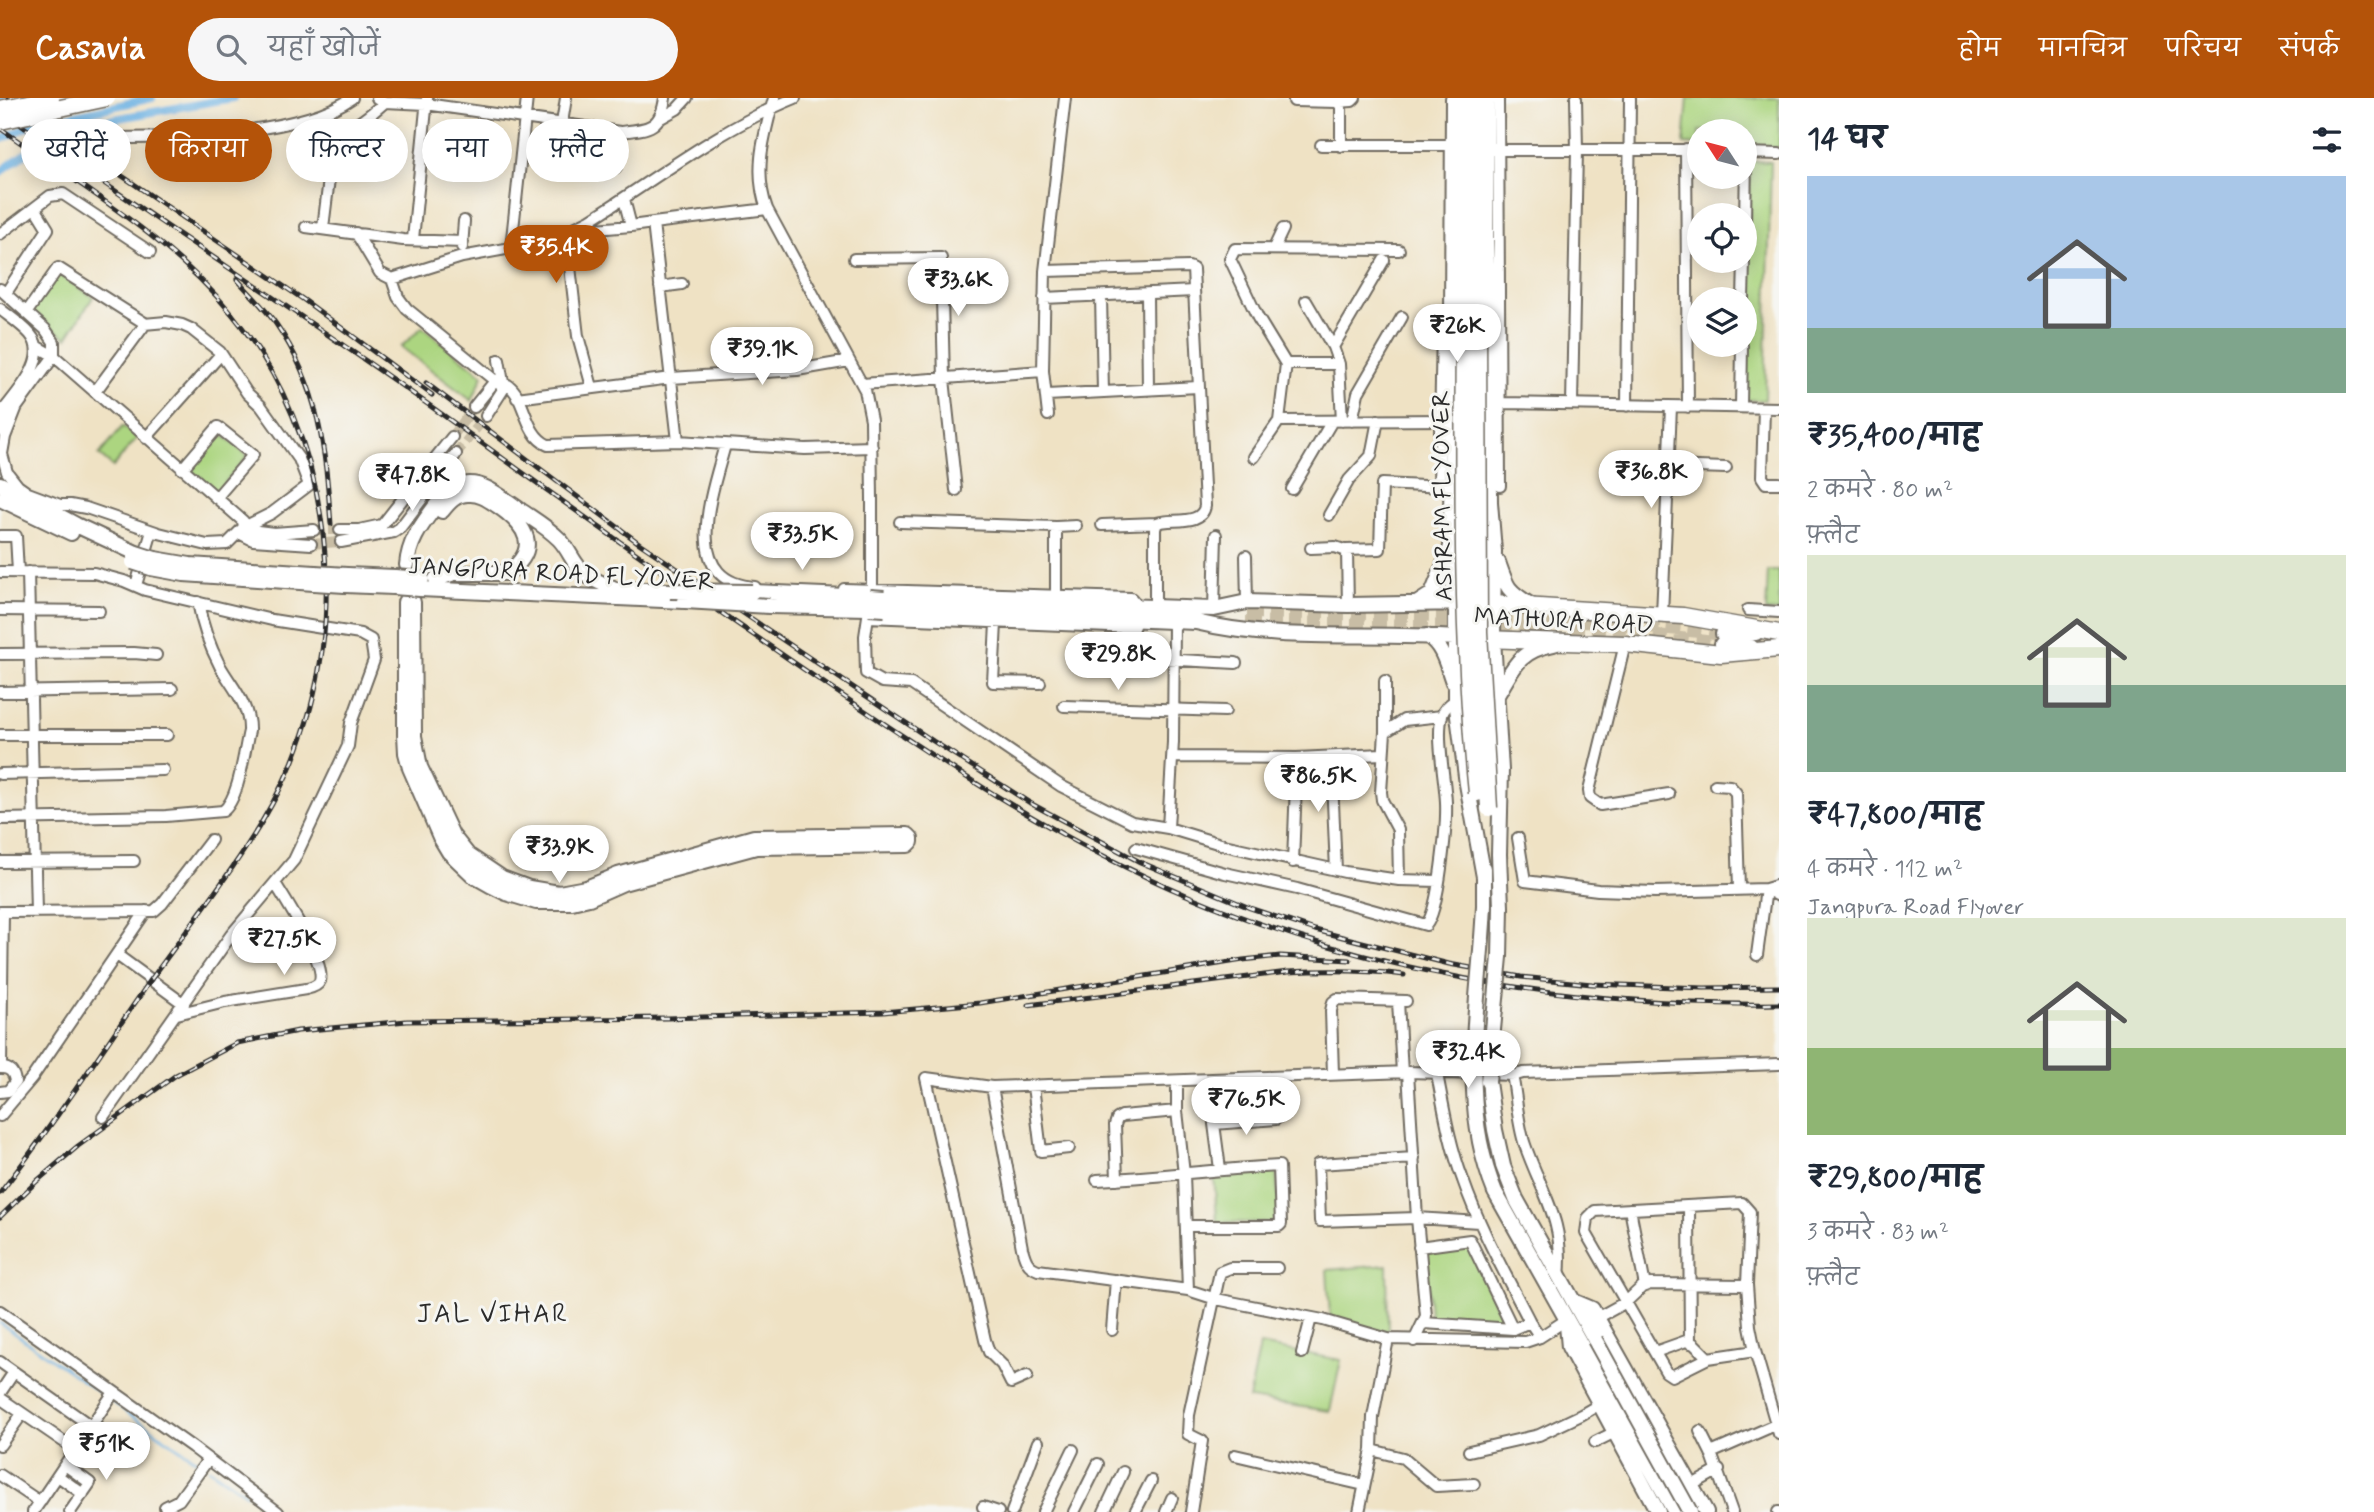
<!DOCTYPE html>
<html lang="hi">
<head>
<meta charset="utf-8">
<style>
  :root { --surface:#fff; --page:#f6f6f7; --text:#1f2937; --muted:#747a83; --accent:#b45309 }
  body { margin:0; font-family:Mynerve,"Playpen Sans Deva",sans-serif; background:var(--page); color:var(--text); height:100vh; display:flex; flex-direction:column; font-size:26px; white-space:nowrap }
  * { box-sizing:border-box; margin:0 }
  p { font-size:23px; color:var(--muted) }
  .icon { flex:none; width:38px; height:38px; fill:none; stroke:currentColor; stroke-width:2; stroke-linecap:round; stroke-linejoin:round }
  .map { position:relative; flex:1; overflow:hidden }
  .drawer { display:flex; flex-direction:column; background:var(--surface); width:595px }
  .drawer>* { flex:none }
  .hud { position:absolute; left:21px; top:21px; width:665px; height:63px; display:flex; gap:14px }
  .needle { width:46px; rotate:306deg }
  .tools { position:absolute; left:1687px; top:21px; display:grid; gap:14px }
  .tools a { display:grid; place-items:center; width:70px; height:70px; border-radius:50%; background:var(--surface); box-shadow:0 4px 18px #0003; font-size:35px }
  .price { position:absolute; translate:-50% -60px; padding:0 16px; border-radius:24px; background:#fff; color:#222; font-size:23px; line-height:46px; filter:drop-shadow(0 2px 4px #0008) }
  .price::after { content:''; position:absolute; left:50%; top:42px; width:21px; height:16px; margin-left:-10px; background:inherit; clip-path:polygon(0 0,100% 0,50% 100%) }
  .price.current { background:var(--accent); color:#fff }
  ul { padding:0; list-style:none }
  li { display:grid; align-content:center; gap:14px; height:371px; padding:0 28px }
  li span { display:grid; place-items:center; height:217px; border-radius:0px; color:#555 }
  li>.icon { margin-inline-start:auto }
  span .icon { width:126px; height:126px; fill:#fffc; stroke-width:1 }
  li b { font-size:30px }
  h2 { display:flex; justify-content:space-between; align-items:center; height:84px; padding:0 28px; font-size:30px }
  .pill { padding:0 24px; border-radius:32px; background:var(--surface); box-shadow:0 4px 18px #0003; font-size:24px; line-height:63px }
  .pill.current { background:var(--accent); color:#fff }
  header { display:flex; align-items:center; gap:42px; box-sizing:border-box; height:98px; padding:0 35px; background:var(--accent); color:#fff }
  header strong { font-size:33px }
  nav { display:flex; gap:38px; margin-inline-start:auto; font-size:24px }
  .search { width:490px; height:63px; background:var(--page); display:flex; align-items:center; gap:18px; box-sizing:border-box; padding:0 24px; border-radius:38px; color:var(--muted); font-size:26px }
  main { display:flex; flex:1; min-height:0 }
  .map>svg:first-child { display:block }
</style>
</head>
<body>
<header>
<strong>Casavia</strong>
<div class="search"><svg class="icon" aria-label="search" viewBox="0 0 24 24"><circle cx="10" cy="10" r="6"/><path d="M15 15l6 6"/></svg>यहाँ खोजें</div>
<nav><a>होम</a><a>मानचित्र</a><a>परिचय</a><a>संपर्क</a></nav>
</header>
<main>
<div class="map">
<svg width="1779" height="1414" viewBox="0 0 1779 1414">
  <rect width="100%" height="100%" fill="#f6f6f2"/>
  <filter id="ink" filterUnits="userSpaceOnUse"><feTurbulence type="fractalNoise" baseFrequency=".0143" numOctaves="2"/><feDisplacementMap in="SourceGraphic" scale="14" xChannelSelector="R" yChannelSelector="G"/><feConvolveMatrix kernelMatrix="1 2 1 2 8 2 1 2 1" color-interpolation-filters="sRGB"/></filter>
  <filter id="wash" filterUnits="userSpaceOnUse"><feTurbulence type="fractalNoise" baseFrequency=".00686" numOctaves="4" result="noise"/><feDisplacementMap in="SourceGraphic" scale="28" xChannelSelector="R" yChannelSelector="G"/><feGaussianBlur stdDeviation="1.57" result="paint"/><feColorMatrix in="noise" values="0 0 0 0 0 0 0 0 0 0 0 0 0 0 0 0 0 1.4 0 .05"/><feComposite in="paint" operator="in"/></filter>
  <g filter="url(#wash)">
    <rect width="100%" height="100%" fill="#efe2c4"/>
    <!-- green -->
    <path fill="#acd580" stroke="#6c8056" stroke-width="2" d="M1688,0H1779V50L1745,49V33H1699V47L1684,46Z
      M1750,63L1771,64L1765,302H1744Z
      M57,175L93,199L67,240L31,216Z
      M422,229L483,277L472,303L401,249Z
      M123,328L137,340L113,369L99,357Z
      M218,333L248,358L216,395L187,369Z
      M1768,473H1779V514L1766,513Z
      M1276,1068L1280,1125L1217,1124L1214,1075Z
      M1468,1147L1504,1225L1430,1222L1426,1153Z
      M1387,1167L1388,1235L1330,1219L1327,1172Z
      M1260,1247L1341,1262L1330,1313L1249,1301Z"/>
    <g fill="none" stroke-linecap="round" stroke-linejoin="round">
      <!-- stream -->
      <path stroke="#6cb1e2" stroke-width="2.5" d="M0,1225L107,1300
        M112,1304L199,1364
        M209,1371L246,1396"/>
      <!-- canal -->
      <path stroke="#6cb1e2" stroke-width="8" d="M0,1L1,0
        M0,42L31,27L152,0
        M0,74L26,55L79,27L233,0"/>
    </g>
  </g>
  <g filter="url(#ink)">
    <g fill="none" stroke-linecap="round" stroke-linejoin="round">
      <!-- minor-tunnel -->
      <path stroke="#c8bda5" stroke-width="10" stroke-dasharray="10 5" stroke-linecap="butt" d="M452,339L474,309
        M456,356L486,318
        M314,432H340
        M311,446L341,444"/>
      <!-- major-tunnel -->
      <path stroke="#c8bda5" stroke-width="14" stroke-dasharray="14 7" stroke-linecap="butt" d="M1247,514C1406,516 1565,516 1723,536
        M1246,524L1451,529L1496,527L1539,530
        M1570,531L1641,536L1722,546"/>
      <defs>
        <path id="minor" d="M377,0L385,4L426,6L620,34C648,31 661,31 665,0
          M774,0C764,38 753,73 767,111L865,292L871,322L872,401V492L865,538L866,575L882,584L911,586L1061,688L1132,724L1168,730L1224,747L1345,774L1399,782L1439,783
          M1294,0V3L1337,4L1341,8V48
          M1498,0L1500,388
          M1337,4L1352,3L1355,0
          M661,20L677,11L687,0
          M562,25L566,0
          M297,39C341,40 353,32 385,4
          M115,40C178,40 301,36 352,0
          M1321,47H1453
          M1686,51L1688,309
          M1493,52H1699
          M1745,55L1779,56
          M616,69L620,34
          M624,101L631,128L653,125L678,343
          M653,125L767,111
          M1745,127L1746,55
          M306,129L403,142L463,144
          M323,130L329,81L331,38
          M572,133L631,128
          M566,134L578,238L592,289
          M356,135L380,175L392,181L462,159L511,150L566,134L590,122C657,80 721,30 795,0
          M0,136L50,98L63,96L150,154
          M413,141L427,1
          M462,149L464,123
          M511,150L527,0
          M1274,150L1283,131
          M854,161L941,160L944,281L956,392
          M1045,173L1189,169L1193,171L1205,408C1202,428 1172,420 1157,425L1155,431V509
          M392,181L398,199L407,211L504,290L486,318
          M660,189L682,186
          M0,191L45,231L54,244V258L0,332
          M6,195L48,131L35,110
          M1147,196L1148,292
          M1101,198L1103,294
          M1044,200L1194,193
          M1743,201L1744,163
          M1306,203L1333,249L1339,266L1342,323
          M0,211C10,219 22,227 30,236C52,261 15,296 0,317
          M27,214L58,170L143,224V229L95,294
          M36,248L54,258L243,423L244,429
          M1333,249L1384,162
          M499,262L504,290L508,287C526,299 524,337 548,347L678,343L805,351L872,349
          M1339,266H1286L1258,220L1230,161L1235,151L1399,152
          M862,286L1043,273
          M1047,297L1198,289
          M517,300L671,280L797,272L849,263
          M1500,305L1779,310
          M18,306L5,339L2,356L7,374L18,388L28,395L60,407H70L86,410L159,435L207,447L227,446L244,429L272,415L309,387L299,361L261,308L247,295L220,254L191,231L182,227L166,224L144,226
          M1572,306L1577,52L1576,0
          M1627,308L1630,0
          M474,309L495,283
          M1741,309L1742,247
          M1764,310L1762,379L1766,385H1779
          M1048,317L1043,273L1045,173L1065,0
          M1279,323L1286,266
          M1352,323L1358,295L1402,219
          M146,340L221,256
          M725,347C713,392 678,484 755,489
          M1254,359L1279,323L1452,322
          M1669,368L1726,370
          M182,371L218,329L253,357L216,400
          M1439,388L1442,229L1452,211
          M1292,391L1332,323
          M1329,417L1349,382L1371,358L1378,322
          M900,424L1056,429V496
          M1102,427L1157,425
          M1056,429L1076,428
          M242,431L274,435L314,432
          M340,432H359L382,427L452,339
          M239,435L253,442L311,446
          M0,438H16L18,474
          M341,444L394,434L400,430L456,356
          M1311,450L1335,449L1347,453L1348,507
          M1346,452L1380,451L1382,386L1445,389
          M1246,458L1247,504
          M0,474L94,475L124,483L145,492L272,522L360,536L371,542L374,562L351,625L348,648L294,762L231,837L103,1019
          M28,474L36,814
          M136,487L152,433
          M844,491L1131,500L1138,508
          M1214,511L1216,437
          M0,512L99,513
          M1748,512L1779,514
          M1662,517L1671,309
          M868,519L1133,530L1136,523
          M996,525L993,584L1040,585
          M1625,546L1589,693L1590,700L1600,707L1669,696
          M0,556L134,555L156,557
          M1123,559L1236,565
          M1385,583V634L1381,694L1382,702L1398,732L1399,782
          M0,594L172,591
          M1064,608L1225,613
          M1385,634L1404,622L1442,618
          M0,637H167
          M1172,659L1297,660L1382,656
          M1331,659L1336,772
          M0,676L163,672
          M1715,687L1730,688L1736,695L1739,791
          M0,721L166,718L223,713C239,701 244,654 249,633C250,607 232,589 220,568C209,547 202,527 198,504
          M1168,730L1173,644L1174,525
          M1518,740L1525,783L1598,792L1655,794L1766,791L1779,787
          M1136,750L1225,775L1297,791L1426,827C1439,813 1447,726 1446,704C1445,681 1436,639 1442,617C1444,610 1449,606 1456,602
          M0,764L134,763
          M1293,764L1297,660
          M1766,791L1779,798
          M0,814L154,813L162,806L211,742
          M117,857L184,906
          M1757,857L1766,791
          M1398,903L1402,975
          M177,916L225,904L306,891C311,890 318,888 320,883C326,864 285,802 275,785
          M1,969L3,814
          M0,970C10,969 14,975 15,984L8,993L0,994
          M1333,976L1331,913L1333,904L1337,901L1406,903
          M1437,976C1444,1012 1450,1048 1463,1082C1480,1131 1506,1177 1530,1224L1540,1239
          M1516,977L1513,982C1517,1003 1518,1027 1525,1047C1542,1096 1565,1123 1559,1178
          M1213,981L1214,1026L1220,1071
          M1177,983V1013L1184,1076L1188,1192
          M1033,988L1041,1053L1069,1050
          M992,989L1022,1150C1025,1161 1027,1168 1038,1172L1188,1192L1216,1201L1323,1222L1388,1241L1525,1244L1540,1239L1566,1222
          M0,1018L32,980L146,813
          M1214,1026L1276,1021
          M1117,1081L1115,1027L1117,1021L1122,1018L1177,1013
          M1097,1082C1158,1079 1218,1071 1279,1068L1281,1126L1279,1128H1186
          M1689,1108L1690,1245
          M1630,1111L1645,1188
          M1479,1124L1417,1120L1408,974L1516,977L1523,975L1779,966
          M1419,1149L1470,1142L1513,1231
          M0,1213L192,1349L278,1414
          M1597,1220L1626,1204L1642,1189L1650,1186L1747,1187
          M1424,1225L1513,1231L1530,1224
          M1112,1232L1116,1182
          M1414,1243L1426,1218L1417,1120L1320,1123L1318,1066L1414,1060
          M1655,1254L1686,1243L1694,1246L1708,1260L1755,1253
          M1302,1255L1311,1220
          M1708,1260L1672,1278L1666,1274L1586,1135L1588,1120L1595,1113L1742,1105L1750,1114L1747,1187L1750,1228L1755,1253L1779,1336
          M0,1264L91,1328
          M1027,1278L1011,1285L1002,1267L989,1254L985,1242L926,980L992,989L1408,974
          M0,1295L14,1274
          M0,1300L76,1352
          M1700,1333L1711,1355
          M1595,1344L1615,1334
          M0,1347L22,1316
          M1372,1352L1403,1360L1436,1388L1474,1386
          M1469,1353L1539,1337L1581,1317L1600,1306
          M1235,1357L1364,1387
          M65,1367L90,1385L70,1414
          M0,1377L40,1404
          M58,1378L83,1396
          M1692,1387L1719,1372
          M165,1409L179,1402L207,1363
          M983,1409L998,1414
          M33,1414L114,1294
          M1012,1414L1038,1344
          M1043,1414L1073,1352
          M1074,1414L1098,1366
          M1104,1414L1123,1374
          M1135,1414L1151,1383
          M1166,1414L1172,1400
          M1191,1414L1202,1343L1188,1336L1189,1317L1220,1174L1230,1170H1277
          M1359,1414L1372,1352L1373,1319L1388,1241
          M1732,1414L1711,1355L1775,1327
          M1778,1414H1779"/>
        <path id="major" d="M1453,0L1451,449L1456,505V602L1467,686L1484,779
          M1486,0V142L1488,189L1490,404L1494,453L1493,540L1501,672L1499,756L1501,809
          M0,386L76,427L136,455
          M0,401L71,435
          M155,461L190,467L315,475
          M1498,464C1507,491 1508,493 1532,508
          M407,467C409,443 421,428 434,410C464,369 486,388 520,412C533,421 547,429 559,441C569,451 573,466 584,475C592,482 603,486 613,490
          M151,470L184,476L314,485
          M347,477L395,479
          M436,481L454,475H507C541,451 527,428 498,408C489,402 480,395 468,396C456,396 449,404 442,413
          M345,487L393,489
          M420,491L685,503
          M622,491L670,493
          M752,494L870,499
          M884,500L1214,511L1247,504L1348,507L1464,505
          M405,504V636L406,655L410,670L440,739L449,754L474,778L490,787L506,795L536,804H572L589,800L623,785L756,749L908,747L911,744V740L908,737L754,739L618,777L586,790L559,795L529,790L502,780L468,757L452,737L420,669L414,638L413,504
          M1418,505L1432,496L1451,449
          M769,508L869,510
          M885,511L1196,524C1281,545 1370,533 1456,540
          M1723,536L1756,535
          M1427,538C1443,547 1447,568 1453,584
          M1722,546L1751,549
          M1497,597C1514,569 1518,553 1554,546
          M1484,770V807
          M1488,984L1495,1032L1503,1068L1516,1101L1595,1242
          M1495,1094L1675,1414
          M1573,1203L1592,1211L1706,1414
          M1567,1227L1569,1249L1658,1414"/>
        <path id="highway" d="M1462,0L1464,220
          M1475,0L1478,216
          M1494,506L1683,518L1779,535
          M1456,540L1625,546L1721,556L1779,551"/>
      </defs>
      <!-- minor casing -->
      <use href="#minor" stroke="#706b61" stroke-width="14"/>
      <!-- major casing -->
      <use href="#major" stroke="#706b61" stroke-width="18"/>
      <!-- highway casing -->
      <use href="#highway" stroke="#706b61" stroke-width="19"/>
      <!-- minor -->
      <use href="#minor" stroke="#fff" stroke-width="10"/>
      <!-- major -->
      <use href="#major" stroke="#fff" stroke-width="14"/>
      <!-- highway -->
      <use href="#highway" stroke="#fff" stroke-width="16"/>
      <defs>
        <path id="rail" d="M8,0L304,202L432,297
          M0,12C149,120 305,217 454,325C575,413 697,499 821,583C940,664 1058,743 1191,799C1379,878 1576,909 1779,906
          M0,30C80,88 169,139 232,216C334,340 352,519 292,665C259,743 199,814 150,883C101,954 53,1027 0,1095
          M237,181C250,196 265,210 276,226C320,289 325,352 331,426
          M426,285L639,445L933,643L1030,705L1140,764L1250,810L1315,832L1449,866L1521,879L1592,886L1704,890L1779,889
          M1028,907L1288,874C1327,872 1365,872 1404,877
          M0,1119L37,1083L78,1048L176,977L237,945L298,933L407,923L667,920L883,914L980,905L1243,862L1280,858L1350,862"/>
      </defs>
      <!-- rail casing -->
      <use href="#rail" stroke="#2b2b2b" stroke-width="5"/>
      <!-- rail -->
      <use href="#rail" stroke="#f6f6f2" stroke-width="2.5" stroke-dasharray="8" stroke-linecap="butt"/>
      <defs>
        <path id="major-bridge" d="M136,455L155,461
          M133,464L151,470
          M315,475L347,477
          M395,479L422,481
          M314,485L345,487
          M393,489L420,491
          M670,493L752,494
          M870,499L884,500
          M685,503L769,508
          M869,510L885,511
          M1484,807C1480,902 1457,1003 1495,1094
          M1488,984L1500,859L1501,809
          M1595,1242L1690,1414"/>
        <path id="highway-bridge" d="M0,11L51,0
          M0,23L107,0
          M1478,216L1479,534L1489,710
          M1464,220C1463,378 1461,538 1477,695"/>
      </defs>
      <!-- major-bridge casing -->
      <use href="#major-bridge" stroke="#706b61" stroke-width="18" stroke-linecap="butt"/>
      <!-- highway-bridge casing -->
      <use href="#highway-bridge" stroke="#706b61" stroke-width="19" stroke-linecap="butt"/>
      <!-- major-bridge -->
      <use href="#major-bridge" stroke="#fff" stroke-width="14"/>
      <!-- highway-bridge -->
      <use href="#highway-bridge" stroke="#fff" stroke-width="16"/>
    </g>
  </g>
  <g text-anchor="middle" stroke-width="6" stroke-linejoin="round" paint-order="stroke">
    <!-- street labels -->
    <g font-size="24" fill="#2b2b2b" stroke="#f6f6f2">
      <text transform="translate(1442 398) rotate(-91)" y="8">ASHRAM FLYOVER</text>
      <text transform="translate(561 475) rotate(3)" y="8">JANGPURA ROAD FLYOVER</text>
      <text transform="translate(1564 522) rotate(3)" y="8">MATHURA ROAD</text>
    </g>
    <!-- neighbourhood labels -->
    <g font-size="26" letter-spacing="2" fill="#2b2b2b" stroke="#f6f6f2">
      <text x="493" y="1224">JAL VIHAR</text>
    </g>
  </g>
</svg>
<div class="tools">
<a><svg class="needle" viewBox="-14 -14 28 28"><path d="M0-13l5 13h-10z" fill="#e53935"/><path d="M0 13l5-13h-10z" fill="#747a83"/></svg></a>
<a><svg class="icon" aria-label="locate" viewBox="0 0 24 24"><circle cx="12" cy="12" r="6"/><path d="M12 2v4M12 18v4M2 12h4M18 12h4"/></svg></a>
<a><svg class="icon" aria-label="layers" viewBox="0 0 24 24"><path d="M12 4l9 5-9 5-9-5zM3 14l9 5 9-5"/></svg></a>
</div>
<b class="price current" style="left:556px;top:187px">₹35.4K</b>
<b class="price" style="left:958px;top:220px">₹33.6K</b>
<b class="price" style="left:1457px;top:266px">₹26K</b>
<b class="price" style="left:762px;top:289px">₹39.1K</b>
<b class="price" style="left:1651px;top:412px">₹36.8K</b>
<b class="price" style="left:412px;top:415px">₹47.8K</b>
<b class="price" style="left:802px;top:474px">₹33.5K</b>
<b class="price" style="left:1118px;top:594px">₹29.8K</b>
<b class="price" style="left:1318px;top:716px">₹86.5K</b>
<b class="price" style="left:559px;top:787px">₹33.9K</b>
<b class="price" style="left:284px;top:879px">₹27.5K</b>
<b class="price" style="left:1468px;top:992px">₹32.4K</b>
<b class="price" style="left:1246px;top:1039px">₹76.5K</b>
<b class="price" style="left:106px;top:1384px">₹51K</b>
<div class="hud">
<a class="pill">खरीदें</a>
<a class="pill current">किराया</a>
<a class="pill">फ़िल्टर</a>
<a class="pill">नया</a>
<a class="pill">फ़्लैट</a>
</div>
</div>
<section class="drawer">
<h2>14 घर<svg class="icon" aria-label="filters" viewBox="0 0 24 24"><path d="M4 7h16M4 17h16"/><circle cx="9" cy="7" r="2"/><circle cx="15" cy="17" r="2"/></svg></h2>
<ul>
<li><span style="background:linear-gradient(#a9c7e8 70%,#7fa58c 0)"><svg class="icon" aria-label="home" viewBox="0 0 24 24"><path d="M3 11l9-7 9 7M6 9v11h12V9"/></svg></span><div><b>₹35,400/माह</b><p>2 कमरे · 80 m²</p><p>फ़्लैट</p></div></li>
<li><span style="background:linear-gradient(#dfe7d0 60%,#7fa58c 0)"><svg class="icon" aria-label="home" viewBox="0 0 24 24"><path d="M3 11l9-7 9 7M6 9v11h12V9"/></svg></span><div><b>₹47,800/माह</b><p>4 कमरे · 112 m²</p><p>Jangpura Road Flyover</p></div></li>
<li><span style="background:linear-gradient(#dfe7d0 60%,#8fb573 0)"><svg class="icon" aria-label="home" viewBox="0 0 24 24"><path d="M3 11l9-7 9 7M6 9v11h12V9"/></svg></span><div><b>₹29,800/माह</b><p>3 कमरे · 83 m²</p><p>फ़्लैट</p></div></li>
</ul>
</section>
</main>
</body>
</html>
